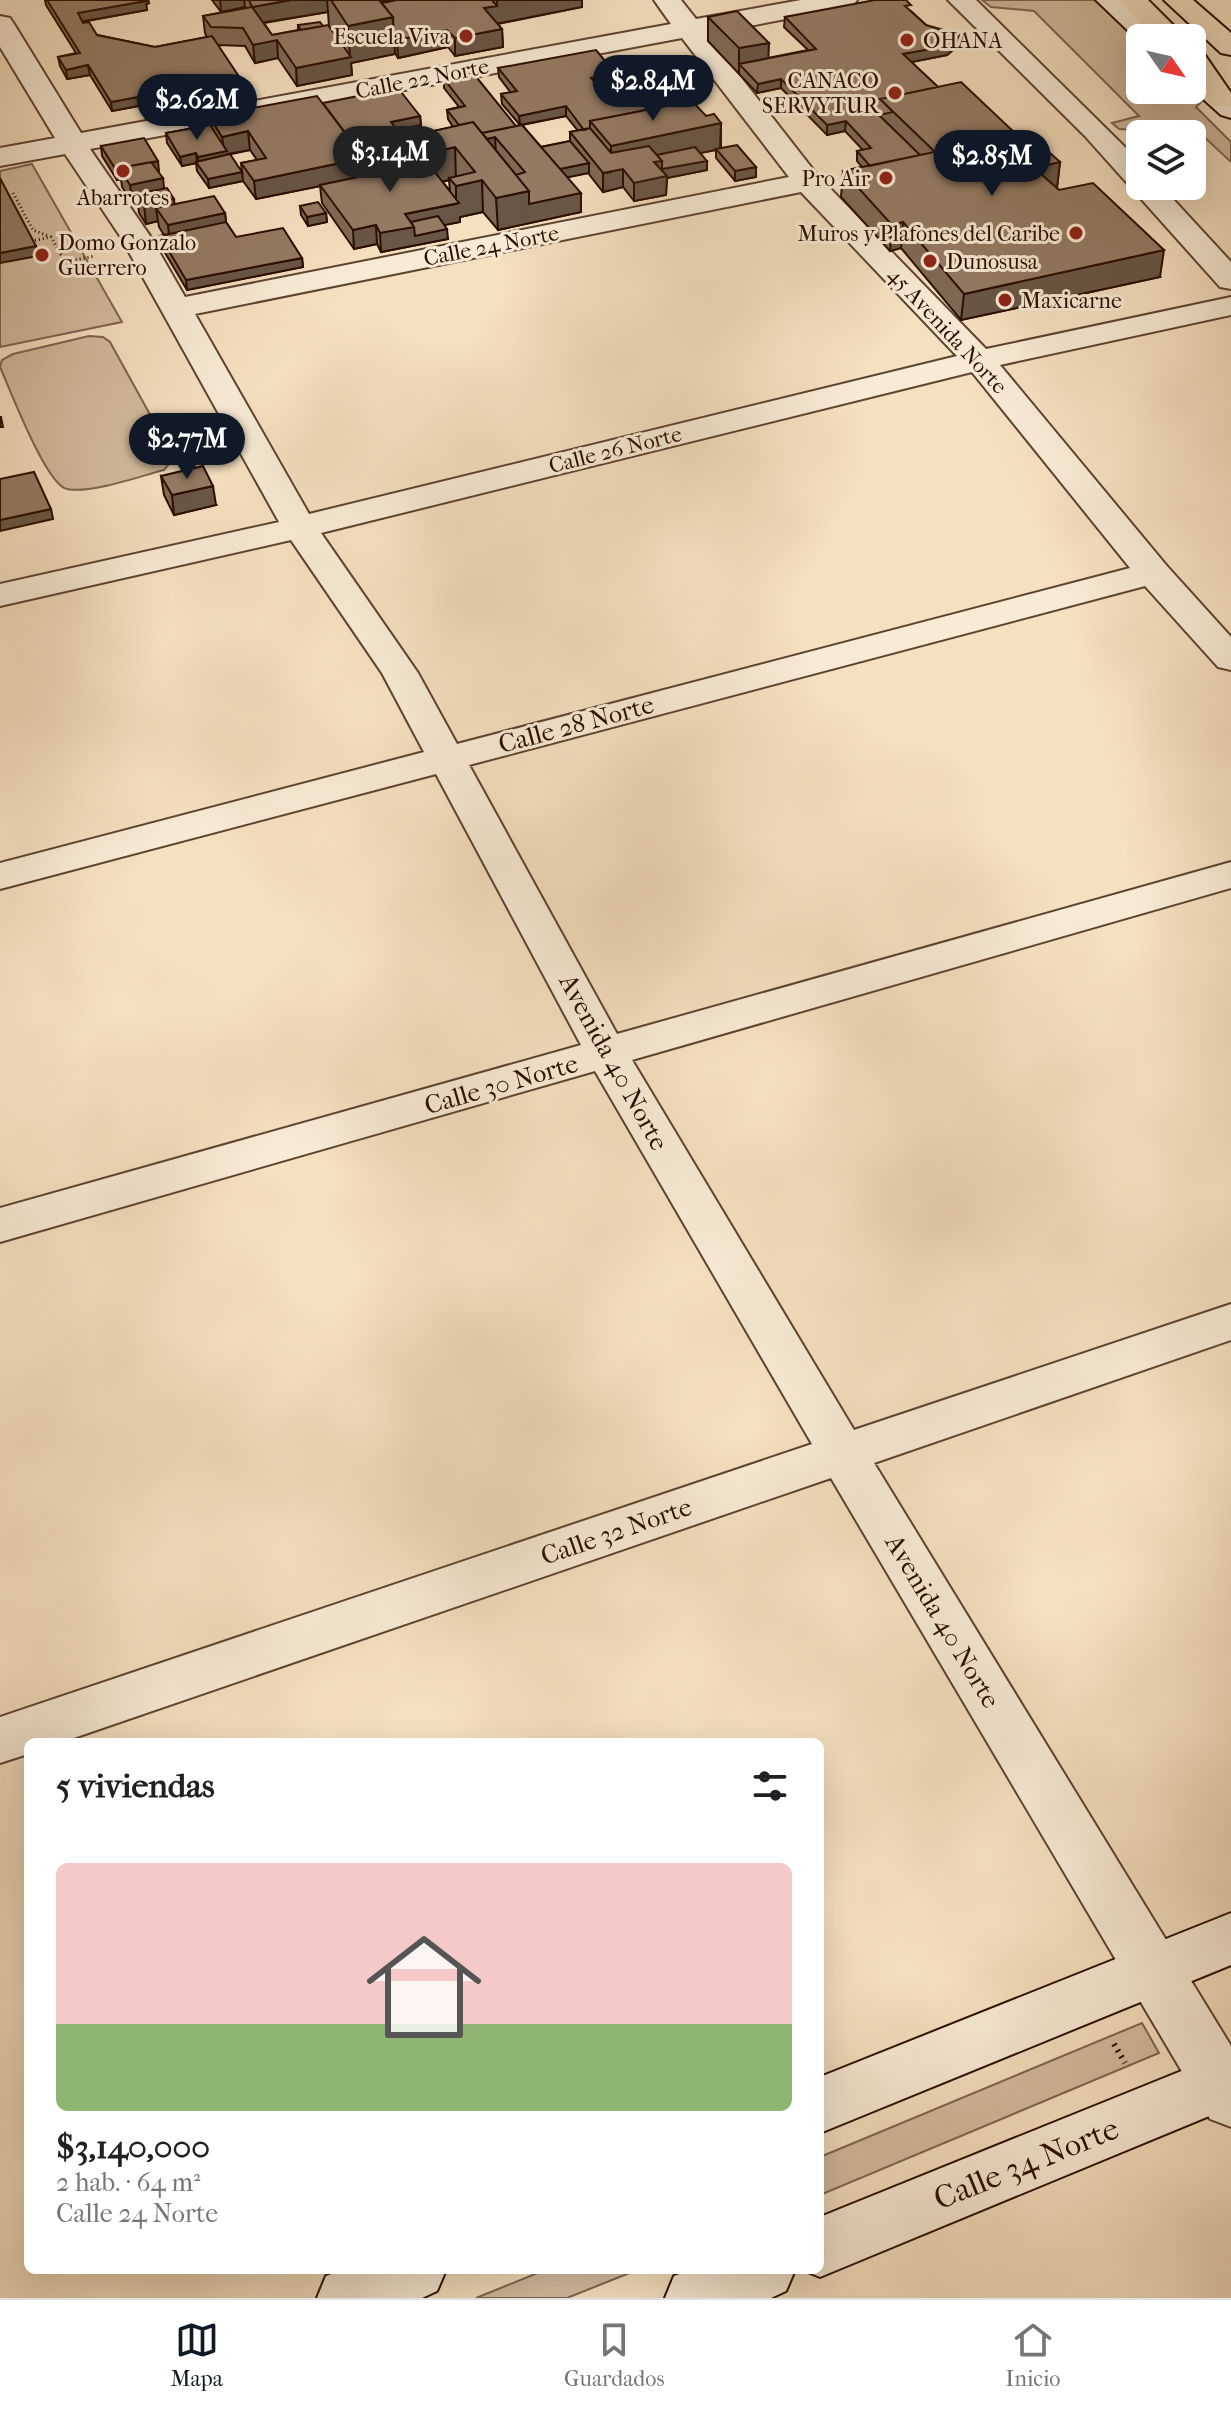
<!DOCTYPE html>
<html lang="es">
<head>
<meta charset="utf-8">
<style>
  :root { --surface:#fff; --page:#f2f2f2; --text:#202124; --muted:#757577; --line:#e0e0e0; --accent:#111827 }
  body { margin:0; font-family:"IM FELL French Canon",serif; background:var(--page); color:var(--text); height:100vh; display:flex; flex-direction:column; font-size:30px; white-space:nowrap }
  * { box-sizing:border-box; margin:0 }
  p { font-size:26px; color:var(--muted) }
  .icon { flex:none; width:44px; height:44px; fill:none; stroke:currentColor; stroke-width:2; stroke-linecap:round; stroke-linejoin:round }
  .map { position:relative; flex:1; overflow:hidden }
  .drawer { position:absolute; left:24px; top:1738px; width:800px; height:536px; display:flex; flex-direction:column; background:var(--surface); border-radius:12px; box-shadow:0 8px 32px #0002 }
  .drawer>* { flex:none }
  .needle { width:52px; rotate:124deg }
  .tools { position:absolute; left:1126px; top:24px; display:grid; gap:16px }
  .tools a { display:grid; place-items:center; width:80px; height:80px; border-radius:12px; background:var(--surface); box-shadow:0 8px 32px #0002; font-size:40px }
  .price { position:absolute; translate:-50% -68px; padding:0 18px; border-radius:28px; background:var(--accent); color:#fff; font-size:26px; line-height:52px; filter:drop-shadow(0 2px 4px #0008) }
  .price::after { content:''; position:absolute; left:50%; top:48px; width:24px; height:18px; margin-left:-12px; background:inherit; clip-path:polygon(0 0,100% 0,50% 100%) }
  .price.active { background:#222; color:#fff }
  ul { padding:0; list-style:none }
  li { display:grid; align-content:center; gap:16px; height:424px; padding:0 32px }
  li+li { border-top:2px solid var(--line) }
  li span { display:grid; place-items:center; height:248px; border-radius:12px; color:#555 }
  li>.icon { margin-inline-start:auto }
  span .icon { width:144px; height:144px; fill:#fffc; stroke-width:1 }
  li b { font-size:34px }
  h2 { display:flex; justify-content:space-between; align-items:center; height:96px; padding:0 32px; font-size:34px }
  .tabs { display:flex; justify-content:space-around; align-items:center; height:112px; border-top:2px solid var(--line); background:var(--surface); font-size:22px; color:var(--muted) }
  .tabs a { display:grid; justify-items:center; gap:4px }
  .tabs .active { color:var(--accent) }
  .map>svg:first-child { display:block }
</style>
</head>
<body>
<div class="map">
<svg width="1231" height="2298" viewBox="0 0 1231 2298">
  <rect width="100%" height="100%" fill="#f5e0c0"/>
  <filter id="stains"><feTurbulence type="fractalNoise" baseFrequency=".0025" numOctaves="4"/><feColorMatrix values="0 0 0 0 .2 0 0 0 0 .09 0 0 0 0 .02 0 0 0 .5 -.17"/></filter>
  <radialGradient id="worn" r=".72"><stop offset=".6" stop-color="#630" stop-opacity="0"/><stop offset="1" stop-color="#630" stop-opacity=".3"/></radialGradient>
  <!-- green -->
  <path fill="#d3bc9f" stroke="#7f6450" stroke-width="2" d="M982,0H1096L1140,41V90H1192L1203,100L1196,107L1231,142V162L1201,134L1119,129L1112,123L1139,116L1034,11L991,7Z
    M32,164L122,322L0,347V171Z
    M89,336L103,337L110,342L169,449L172,460L164,470C140,476 91,494 67,489C46,485 10,389 0,367L2,360L13,354Z
    M1142,2023L1159,2053L820,2195V2157Z
    M545,2270H637L567,2298H476Z"/>
  <g fill="none" stroke-linecap="round" stroke-linejoin="round">
    <defs>
      <path id="street" d="M654,0H681L696,19L801,0H857L853,6L844,8L707,34L818,176L986,349L1231,297V315L1000,365L1166,565L1231,637V670L1218,667L1145,586L469,765L617,1034L1231,862V888L632,1060L854,1430L1231,1304V1340L874,1463L1231,2046V2127L1210,2119L831,1478L62,1742H28V1754L0,1763V1717L812,1444L595,1071L0,1242V1208L581,1045L436,774L0,889V863L424,752L382,673L291,540L0,606V584L279,522L120,236L65,154L0,166V148L55,138L0,47V16L10,18L14,24L81,133L671,24ZM682,38L789,177L185,297L150,236L90,149ZM801,192L957,356L309,514L195,314ZM972,372L1130,568L457,744L418,673L321,533Z
        M948,0H976L1140,162V186H1161L1231,262V289L1220,287L1085,136Z"/>
      <path id="secondary" d="M1096,0H1125L1166,38H1140V42Z
        M1192,66L1202,68L1231,94V118L1221,115L1192,89Z
        M1231,1913V1965L820,2133V2077Z
        M1231,2051V2107L820,2277L803,2270H820V2217Z
        M342,2270H446L437,2291L422,2298H317L326,2276Z
        M690,2270H795L786,2291L771,2298H665L674,2276Z"/>
      <path id="highway" d="M1119,0H1148L1186,38H1156Z
        M1164,0H1193L1231,33V55L1221,53Z
        M1192,49L1202,51L1231,93V106H1212L1192,77Z"/>
    </defs>
    <!-- street casing -->
    <use href="#street" stroke="#5e4230" stroke-width="4"/>
    <!-- secondary casing -->
    <use href="#secondary" stroke="#2b0d00" stroke-width="4"/>
    <!-- highway casing -->
    <use href="#highway" stroke="#2b0d00" stroke-width="4"/>
    <!-- path-far1 -->
    <path stroke="#2b0d00" stroke-width="3" stroke-dasharray="1 3" stroke-linecap="butt" d="M13,193L33,230L48,236
      M31,241L51,237L65,262L95,256"/>
    <!-- path -->
    <path stroke="#2b0d00" stroke-width="6" stroke-dasharray="2 5" stroke-linecap="butt" d="M1114,2044L1125,2063"/>
    <!-- street -->
    <use href="#street" fill="#f8ebd6" fill-rule="evenodd"/>
    <!-- secondary -->
    <use href="#secondary" fill="#f8ebd6" fill-rule="evenodd"/>
    <!-- highway -->
    <use href="#highway" fill="#f5e0c0" fill-rule="evenodd"/>
  </g>
  <!-- wall -->
  <path fill="#7f6a56" stroke="#2b0d00" stroke-width="2" fill-rule="evenodd" d="M45,0H148L149,3L146,4L147,10L82,22L97,35L155,47L207,37L205,33L203,16L246,8L245,7L221,12L212,0H379L382,3L384,2L382,0H582V7L498,24L502,29L503,47L455,56L448,47L398,58L395,53V54L351,63L352,75L297,86L278,58L255,63L245,46L218,45L241,87L112,111L90,75L67,79L60,66L58,57L76,53L46,5ZM328,12L329,27L298,25V30L272,35L264,23Z
    M911,11L926,25L960,44L947,55L911,62L938,87L1060,162L1057,188L1160,277L961,320L901,248L890,251L841,197L843,171L862,167L857,161V151L863,150L845,131L827,135L781,88L757,93L708,41V17L768,58L808,50L784,27L785,17Z
    M498,68L615,83L598,86L613,103L685,102L706,116L721,123V148L756,167V177L735,181L716,158V150L700,153L707,170L667,178L666,195L634,201L623,187L603,192L588,173L567,177L581,212L498,230L483,212L460,217V222L444,225L448,239L381,252L377,244L354,249L322,203L320,186L256,199L243,181L209,188L197,171L196,163L182,166L167,143L166,133L210,125L209,116L323,103L420,116L421,125L398,130L411,149H417L416,135L453,127L448,119L447,110L459,107L444,88V79L516,126L520,125L502,104L501,94L511,93L499,77ZM566,116L578,131L570,132V141L541,147L522,125ZM250,150L257,160L241,163L242,172L227,155ZM449,180L450,191L443,182Z
    M101,146L159,171H157L164,188L175,204L225,213L226,222L236,237L302,258L303,267L187,290L161,246L160,236L164,235L159,227L158,221L146,224L139,213L138,203L133,204L122,187L121,179L117,180L102,156Z
    M300,206L326,213L327,222L308,226L301,215Z
    M161,476L216,505L174,515L164,495Z"/>
  <!-- shaded-wall -->
  <path fill="#685646" stroke="#2b0d00" stroke-width="2" d="M142,0H148L149,3L146,4L147,10L79,22L78,13Z
    M220,0H244L245,7L221,12Z
    M291,0H327L328,12L254,24L252,7Z
    M497,0H582V7L485,26L484,8L497,6Z
    M393,17L395,54L351,63L352,75L297,86L296,68L350,57L348,26Z
    M502,29L503,47L455,56V38Z
    M447,30L448,47L398,58L397,40Z
    M961,35L960,44L947,55L902,64L903,54Z
    M277,40L278,58L255,63L253,45Z
    M769,43L768,68L739,64V74V48Z
    M88,65L90,75L67,79L66,70Z
    M615,73V83L591,87V78Z
    M240,78L241,87L112,111L111,102Z
    M781,79V88L757,93L758,84Z
    M566,106V116L520,125L519,116Z
    M420,116L421,125L392,131L391,122Z
    M846,121L845,131L827,135V125Z
    M721,123L720,149L662,161H707V170L667,178L666,195L634,201V183L623,169V187L603,192V173L611,172V146Z
    M248,131L250,150L227,154L228,160L199,166L198,157L224,151L222,137Z
    M495,137L496,156L479,141Z
    M455,147L456,179L449,178V180L432,184L430,153Z
    M196,153L197,163L182,166L180,157Z
    M364,158L365,177L256,199L254,181Z
    M158,161L159,171L125,178L120,169Z
    M390,162L391,171L365,177L364,167Z
    M1060,162L1057,188L1034,168Z
    M589,163V173L555,180V170Z
    M756,167V177L735,181V171Z
    M116,170H119L121,179L117,180Z
    M242,172L243,181L209,188L208,179Z
    M163,178L165,197L137,194L138,203L133,204L130,185Z
    M482,180L483,212L460,217V222L415,231L447,229L448,239L381,252L380,233L405,214L456,204V186Z
    M529,191L581,193V212L498,230L496,198Z
    M174,199L176,218L156,208L158,221L146,224L144,205Z
    M225,213L227,232L170,244L168,225Z
    M326,213L327,222L308,226L307,217Z
    M903,222L901,248L890,251L892,225Z
    M376,225L377,244L354,249L353,230Z
    M36,246L38,256L0,263V253Z
    M1164,250L1160,277L961,320L964,294Z
    M302,258L303,267L187,290L186,280Z
    M0,417H1L3,427H0Z
    M213,486L216,505L174,515L172,495Z
    M51,509L53,519L0,531V520Z"/>
  <!-- building -->
  <path fill="#947b64" stroke="#2b0d00" stroke-width="2" d="M47,0H145L146,1L78,13L83,23L89,22L97,35L155,47L212,36L240,78L111,102L88,65L66,70L58,57L80,53Z
    M249,0H291L252,7Z
    M331,0H379L393,17L348,26Z
    M397,0H492L497,6L484,8L502,29L455,38L447,30L397,40L394,35L393,17L382,3Z
    M875,0H906L911,5L905,6L926,25L961,35L948,46L903,54L938,87L880,99L893,112L879,115L920,155L870,166L857,151L871,148L846,121L827,125L781,79L758,84L739,64L816,49L785,17Z
    M252,7L272,35L328,25L351,57L296,68L277,40L253,45L243,28L211,27L203,16Z
    M737,11L769,43L739,48L708,17Z
    M320,22L323,26L301,30L298,25Z
    M596,50L615,73L591,78L613,103L677,92L685,102L590,121V128L584,130L566,106L519,116L501,94L517,91L498,68Z
    M473,73L516,126L482,133L473,122L459,125L447,110L465,106L444,79Z
    M961,82L1017,135L1028,133L1060,162L1034,168L1059,190L1093,183L1164,250L964,294L903,222L892,225L843,171L935,152L880,99Z
    M398,88L420,116L391,122L411,149L390,153V162L364,167V158L323,103Z
    M317,96L364,158L254,181L241,163L266,158L248,131L222,137L209,116Z
    M692,101L706,116L714,114L721,123L611,146L590,121Z
    M473,122L529,191L496,198L482,180L456,186L449,178L475,172L455,147L430,153L416,135Z
    M210,125L227,151L198,157L196,153L180,157L166,133Z
    M522,125L581,193L529,204V191L516,175L525,172L495,137L487,139L482,133Z
    M590,128L611,153L649,146L662,161L654,162L667,176L634,183L623,169L603,173L570,132Z
    M144,138L158,161L119,168L120,169L116,170L101,146Z
    M570,141L589,163L560,169L541,147Z
    M737,145L756,167L735,171L716,149Z
    M695,147L707,161L662,169V161L657,155Z
    M416,148L459,203L405,214L414,227L380,233L376,225L353,230L320,185L401,168L390,153Z
    M230,154L242,172L208,179L196,162Z
    M151,162L163,178L130,185L119,168Z
    M0,178L36,246L0,253Z
    M167,188L174,199L144,205L137,194Z
    M214,196L225,213L168,225L156,208Z
    M318,202L326,213L307,217L300,206Z
    M438,216L447,229L415,236L414,227L411,222Z
    M226,222L236,237L283,228L302,258L186,280L160,236Z
    M203,466L213,486L172,495L161,476Z
    M34,472L51,509L0,520V479Z"/>
  <!-- markers -->
  <g fill="#8f2418" stroke="#f8ebd6" stroke-width="3">
    <circle cx="466" cy="36" r="8"/>
    <circle cx="907" cy="40" r="8"/>
    <circle cx="895" cy="93" r="8"/>
    <circle cx="123" cy="171" r="8"/>
    <circle cx="886" cy="178" r="8"/>
    <circle cx="1076" cy="233" r="8"/>
    <circle cx="42" cy="255" r="8"/>
    <circle cx="930" cy="261" r="8"/>
    <circle cx="1005" cy="300" r="8"/>
  </g>
  <g text-anchor="middle" stroke-width="6" stroke-linejoin="round" paint-order="stroke">
    <!-- far-poi labels -->
    <g font-size="22" fill="#2b0d00" stroke="#f8ebd6" text-anchor="end">
      <text x="450" y="44">Escuela Viva</text>
      <text x="923" y="48" text-anchor="start">OHANA</text>
      <text x="879" y="88">CANACO<tspan x="879" dy="25">SERVYTUR</tspan></text>
      <text x="870" y="186">Pro Air</text>
      <text x="123" y="205" text-anchor="middle">Abarrotes</text>
      <text x="1060" y="241">Muros y Plafones del Caribe</text>
      <text x="58" y="250" text-anchor="start">Domo Gonzalo<tspan x="58" dy="25">Guerrero</tspan></text>
      <text x="946" y="269" text-anchor="start">Dunosusa</text>
      <text x="1021" y="308" text-anchor="start">Maxicarne</text>
    </g>
    <!-- far-street labels -->
    <g font-size="22" fill="#2b0d00" stroke="#f8ebd6">
      <text transform="translate(422 78) rotate(-11)" y="8">Calle 22 Norte</text>
      <text transform="translate(491 245) rotate(-11)" y="8">Calle 24 Norte</text>
      <text transform="translate(948 330) rotate(47)" y="8">45 Avenida Norte</text>
      <text transform="translate(615 449) rotate(-14)" y="8">Calle 26 Norte</text>
    </g>
    <!-- street labels -->
    <g font-size="26" fill="#2b0d00" stroke="#f8ebd6">
      <text transform="translate(576 724) rotate(-15)" y="9">Calle 28 Norte</text>
      <text transform="translate(614 1062) rotate(61)" y="9">Avenida 40 Norte</text>
      <text transform="translate(501 1084) rotate(-16)" y="9">Calle 30 Norte</text>
      <text transform="translate(616 1531) rotate(-19)" y="9">Calle 32 Norte</text>
      <text transform="translate(943 1621) rotate(59)" y="9">Avenida 40 Norte</text>
    </g>
    <!-- near-street labels -->
    <g font-size="32" fill="#2b0d00" stroke="#f8ebd6">
      <text transform="translate(1026 2163) rotate(-22)" y="11">Calle 34 Norte</text>
    </g>
  </g>
  <rect width="100%" height="100%" filter="url(#stains)"/>
  <rect width="100%" height="100%" fill="url(#worn)"/>
</svg>
<div class="tools">
<a><svg class="needle" viewBox="-14 -14 28 28"><path d="M0-13l5 13h-10z" fill="#e53935"/><path d="M0 13l5-13h-10z" fill="#757577"/></svg></a>
<a><svg class="icon" aria-label="layers" viewBox="0 0 24 24"><path d="M12 4l9 5-9 5-9-5zM3 14l9 5 9-5"/></svg></a>
</div>
<b class="price" style="left:653px;top:123px">$2.84M</b>
<b class="price" style="left:197px;top:142px">$2.62M</b>
<b class="price active" style="left:390px;top:194px">$3.14M</b>
<b class="price" style="left:992px;top:198px">$2.85M</b>
<b class="price" style="left:187px;top:481px">$2.77M</b>
<section class="drawer">
<h2>5 viviendas<svg class="icon" aria-label="filters" viewBox="0 0 24 24"><path d="M4 7h16M4 17h16"/><circle cx="9" cy="7" r="2"/><circle cx="15" cy="17" r="2"/></svg></h2>
<ul>
<li><span style="background:linear-gradient(#f6c9c9 65%,#8fb573 0)"><svg class="icon" aria-label="home" viewBox="0 0 24 24"><path d="M3 11l9-7 9 7M6 9v11h12V9"/></svg></span><div><b>$3,140,000</b><p>2 hab. · 64 m²</p><p>Calle 24 Norte</p></div></li>
</ul>
</section>
</div>
<nav class="tabs">
<a class="active"><svg class="icon" aria-label="map" viewBox="0 0 24 24"><path d="M3 6l6-2 6 2 6-2v14l-6 2-6-2-6 2zM9 4v14M15 6v14"/></svg>Mapa</a>
<a><svg class="icon" aria-label="saved" viewBox="0 0 24 24"><path d="M7 4h10v16l-5-4-5 4z"/></svg>Guardados</a>
<a><svg class="icon" aria-label="home" viewBox="0 0 24 24"><path d="M3 11l9-7 9 7M6 9v11h12V9"/></svg>Inicio</a>
</nav>
</body>
</html>
